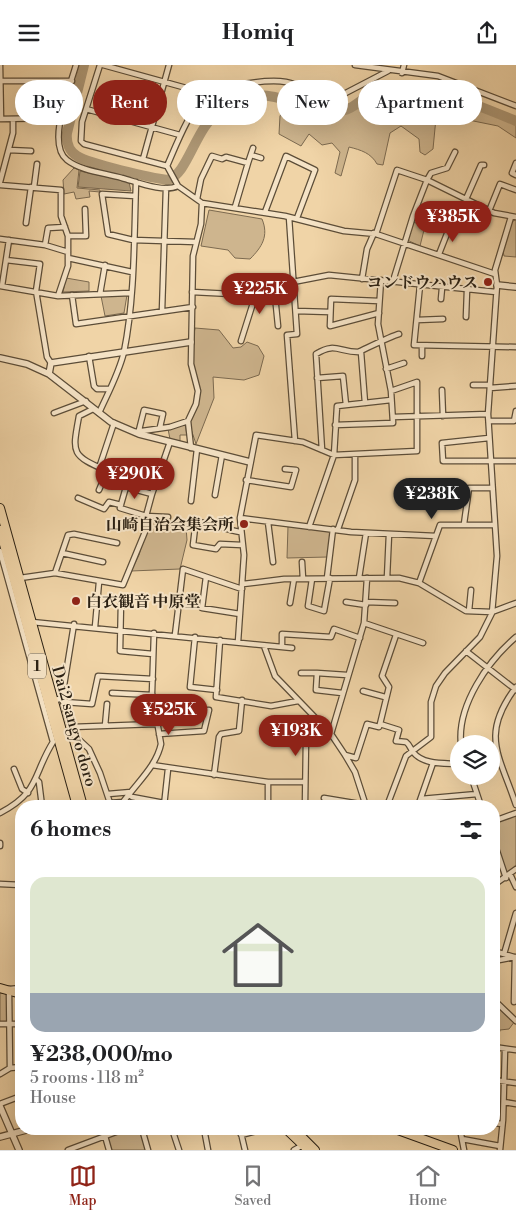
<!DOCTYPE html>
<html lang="en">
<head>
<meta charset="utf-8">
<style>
  :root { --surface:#fff; --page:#f6f6f6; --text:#202124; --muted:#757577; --line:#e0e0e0; --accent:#8f2418 }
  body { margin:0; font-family:"Libre Bodoni","Noto Serif JP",serif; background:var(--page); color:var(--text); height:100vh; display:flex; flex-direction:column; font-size:19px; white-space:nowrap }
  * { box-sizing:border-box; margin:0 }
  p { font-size:16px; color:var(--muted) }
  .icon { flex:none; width:28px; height:28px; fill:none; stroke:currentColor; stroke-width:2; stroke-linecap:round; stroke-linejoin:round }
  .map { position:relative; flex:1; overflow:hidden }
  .drawer { position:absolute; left:15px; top:735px; width:485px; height:335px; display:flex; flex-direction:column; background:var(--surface); border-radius:20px; box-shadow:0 5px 20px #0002 }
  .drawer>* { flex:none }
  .hud { position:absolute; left:15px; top:15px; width:486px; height:45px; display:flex; gap:10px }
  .buttons { position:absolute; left:450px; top:670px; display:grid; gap:10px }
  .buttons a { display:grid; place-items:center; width:50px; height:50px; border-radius:50%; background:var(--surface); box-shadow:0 5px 20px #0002; font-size:25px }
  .price { position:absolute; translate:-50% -42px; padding:0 11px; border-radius:18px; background:var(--accent); color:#fff; font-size:16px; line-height:32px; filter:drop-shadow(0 1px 2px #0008) }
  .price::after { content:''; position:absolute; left:50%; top:30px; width:15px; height:11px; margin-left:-8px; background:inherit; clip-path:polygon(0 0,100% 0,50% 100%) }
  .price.selected { background:#222; color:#fff }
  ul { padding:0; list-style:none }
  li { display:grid; align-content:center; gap:10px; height:265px; padding:0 15px }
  li span { display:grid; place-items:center; height:155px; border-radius:15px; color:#555 }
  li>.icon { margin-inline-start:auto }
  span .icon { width:90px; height:90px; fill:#fffc; stroke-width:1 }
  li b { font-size:21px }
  h2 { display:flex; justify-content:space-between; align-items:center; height:60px; padding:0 15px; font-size:21px }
  .pill { padding:0 18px; border-radius:22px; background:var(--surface); box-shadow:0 5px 20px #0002; font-size:18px; line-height:45px }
  .pill.selected { background:var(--accent); color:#fff }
  header { display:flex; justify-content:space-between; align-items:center; height:65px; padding:0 15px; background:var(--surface); font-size:22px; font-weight:700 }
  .menu { display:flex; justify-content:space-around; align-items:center; height:70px; border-top:1px solid var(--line); background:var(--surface); font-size:14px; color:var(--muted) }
  .menu a { display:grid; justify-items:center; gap:2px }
  .menu .selected { color:var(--accent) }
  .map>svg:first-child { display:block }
</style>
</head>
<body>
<header><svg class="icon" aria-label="menu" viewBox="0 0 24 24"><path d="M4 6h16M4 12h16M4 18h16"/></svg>Homiq<svg class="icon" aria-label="share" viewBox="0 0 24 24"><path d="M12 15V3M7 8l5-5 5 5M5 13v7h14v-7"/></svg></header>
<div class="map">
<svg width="516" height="1085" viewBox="0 0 516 1085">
  <rect width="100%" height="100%" fill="#f0d4a7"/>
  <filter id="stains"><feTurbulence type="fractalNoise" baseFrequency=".004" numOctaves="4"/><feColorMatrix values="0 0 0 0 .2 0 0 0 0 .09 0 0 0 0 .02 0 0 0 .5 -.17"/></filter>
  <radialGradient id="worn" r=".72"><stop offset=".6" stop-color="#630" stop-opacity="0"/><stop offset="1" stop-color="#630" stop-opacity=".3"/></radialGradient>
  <!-- green -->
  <path fill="#ceb58e" stroke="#7c6a50" d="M393,25L454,33L516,53V73L498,61L444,50L436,53L433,84L425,90L420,87L419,74L401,61L390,68L383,100L377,99C371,88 361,85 349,82L341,111L335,108L340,87L332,78L322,80L309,69L301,81L279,69L280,51L289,37C314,47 336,48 361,38C374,33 377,27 393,25Z
    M74,103L79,105L77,123L100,125V127L89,126L90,132L76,134L74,127L64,129L63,115Z
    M209,145L262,154C269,171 262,182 250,194L235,193L228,185L201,181Z
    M516,154V192L504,191L503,186L512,157Z
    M413,157L425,161L420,181L407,175Z
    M66,213L89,217V226L63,227Z
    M127,230L124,248L105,251L101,231Z
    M195,263L219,265L233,283L241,282L247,277L258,281L264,291L259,310L244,315L213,312L214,333L196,379L189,358C205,334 198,324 193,298C191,287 193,275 195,263Z
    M185,359L187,370H180V376L170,374L168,364Z
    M161,452L186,462L187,475L180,504L131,506L139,490L149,455Z
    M288,461L331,467L328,492L287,493Z
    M516,750V802L507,809L494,771V758Z
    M0,928L8,929L9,958H0Z
    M494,937L515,956L509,964L500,965L497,980H494Z
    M131,1064H140L146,1085H111L108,1074L110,1071Z"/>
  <!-- water -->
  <path fill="#ad9775" stroke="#79674e" d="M80,106L129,117L131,126L78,122Z"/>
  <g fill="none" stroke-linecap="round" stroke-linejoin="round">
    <!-- river -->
    <path stroke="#ad9775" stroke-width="10" d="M84,0L67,68C66,77 69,86 77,91C89,99 152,113 168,115C189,108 195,61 222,44C267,13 289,44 334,46C354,48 364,29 381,23C415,12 484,43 516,56"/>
    <defs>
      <path id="minor" d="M0,0L1,54
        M76,0C70,22 46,79 67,95C81,106 105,108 122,113C137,117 163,128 178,121
        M100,0L82,57L81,76L84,79L167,101L178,121L202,138L285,151L344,166L376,169L495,209
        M103,0L208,29
        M355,0L438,11L516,41
        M402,8L404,0
        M1,16H72
        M86,44L180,70
        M0,54L61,53
        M9,85L31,86
        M455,87L447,103L431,108L427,115L494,148L516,152
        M251,90L261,93
        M143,94L169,0
        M248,98L253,83
        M516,98L512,108L516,110
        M167,101C175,83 191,41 207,30C222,20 268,14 286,17C303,20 320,32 338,32L388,6
        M0,117L13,68V54
        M0,120L61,125V151L68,171V201L58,231
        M34,122L37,99
        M135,131L102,129L108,169L133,175L196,177
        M197,134L201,114L212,91L222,94L226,92L248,98L235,142
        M466,134L481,100H484
        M489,146L500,119L516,125
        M265,147L286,91L315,105L297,153
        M289,152L297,269L287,270L295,376
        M26,158L31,122
        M376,169L397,105L427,115L413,151L393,216
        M68,171H86L85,144
        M0,174L45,180L68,187
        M45,180L48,163L65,162
        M439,189L450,161
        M68,193L132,207
        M6,195L40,199L36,226L47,292L51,298
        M362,214L367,184L374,168
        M293,217L329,210L496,227
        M420,220L414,280L516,282
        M0,221L58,231L130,228
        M2,221L9,175
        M192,227L294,232
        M100,229L105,200
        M72,230L76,259L193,242
        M275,231L278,261
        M441,234L442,223
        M162,246L166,123
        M296,246L330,247
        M379,248L330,261L331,234L379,236
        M466,252L467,225
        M417,255L443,254
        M241,276L259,219
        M361,287L365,338
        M89,291L94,321L97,324H110
        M422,291V281
        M386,304L404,298
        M317,313L343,311L346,340
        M473,320H490
        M490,323L516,321
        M442,325L443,351
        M93,344L79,351C72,389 71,390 107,406L99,425
        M54,348L86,336
        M99,348C108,328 119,308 124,287C135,232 134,173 136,117
        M393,352L488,349
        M489,356H514L516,346
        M335,360L393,358L391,326L378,259L381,215
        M139,365L144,345L163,349L160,362
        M135,367L170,362L188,356
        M489,373L442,378L443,396H516
        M191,383L188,356L196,339L198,326L191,299L193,191L201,159L202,138
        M322,385L316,289C335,277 339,287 358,287C361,286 391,271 399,269
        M99,403L114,358
        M246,415L291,422L296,405L285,404
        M152,429L126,422L120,443L146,451L168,452
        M215,430L222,390
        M78,433L104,444L109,437L121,440
        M191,436L197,384
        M240,453L351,467L436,471
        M268,457L273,497
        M464,459L469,423H491
        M309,462L334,390L337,341L391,335
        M338,464L355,415V389
        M240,467C226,465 214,459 199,457L195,463L193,480L216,484L220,479L242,480
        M0,486L53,677C32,711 40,727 0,748
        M62,488L103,497
        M302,497L303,514
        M55,508L68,470L74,469L117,478
        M206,512L202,543L240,549
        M20,513L55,508L123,520L147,462L146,451L152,429L170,377
        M327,513L333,464
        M359,513L366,468
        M387,513L389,469
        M312,514L308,541L324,546L330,513
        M419,518L440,460H494
        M243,519L284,514L399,513L419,518L466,546L492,547L516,538
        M121,537L120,586L153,589
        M346,537L366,540
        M366,537L395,538
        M290,538L294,514
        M469,546L471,525
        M32,557L292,583
        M364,558L423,578
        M95,562L99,517
        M175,570L183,504L242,524
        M396,570L382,611L389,622L380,659L399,665L396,676L406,677C410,680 410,683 413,687C423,700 444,698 459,699
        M195,572L190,622L217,625
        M220,575L216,632L271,641L298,636
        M238,577L244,490L240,453L256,370L303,377L334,390L417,386V317L391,326
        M264,581L275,611L331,669L345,690L355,707L366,741
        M282,582V569L331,572L334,564L360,573
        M466,586L516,625
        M301,608H317
        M516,622C480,670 499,689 516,740
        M363,626L385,632
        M112,628L152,630
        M342,628L316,625L317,608L347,610
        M62,633L73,669L89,684L100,708L111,741
        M53,636L62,633L74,559
        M64,637L92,639L98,611L153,614
        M155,647L209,645L204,666L159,669
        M105,661L107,639
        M72,662L156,659
        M331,669L364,558L367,513
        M461,679C457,640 488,596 516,572
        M345,690L356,693L367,659L379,662L380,659
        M152,700L268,717H305
        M14,704L22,724L28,728
        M214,710L219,672L221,669L239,666L242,635
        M471,711L481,741
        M36,714L39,717L42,741
        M108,729L131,727C142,713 157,698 161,679L152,628L154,568
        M129,730L132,732L164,738
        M324,733L366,740
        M421,734L477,729
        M110,738L123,737L130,728
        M164,741L168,704
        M268,741V717
        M305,741L306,674L307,670L321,660
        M387,741L406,691L431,672V637L436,621L445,608L480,572L492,548L497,491L488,349L497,220L495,205L511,152
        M418,741L433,698
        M494,756L516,748
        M494,777L506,813
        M0,781V778
        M510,809L516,822
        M0,819L21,820
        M494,820L516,804
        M494,837V838
        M494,886L514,892
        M504,889L516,848
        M494,896L515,892L514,937
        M9,924L21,923
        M9,926L10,1003
        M494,935L516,956
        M0,959H21
        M494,982L516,985
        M0,1009L10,1003L21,1002
        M494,1015L516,1018
        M504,1037L516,1039
        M0,1039L21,1031
        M494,1058L502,1059
        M103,1064L109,1085
        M142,1064L148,1085
        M172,1064L179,1085
        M204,1064L208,1085
        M240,1064L245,1085
        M460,1064L464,1085
        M241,1070L265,1064
        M462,1074L500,1081
        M68,1085L124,1064
        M294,1085L303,1080
        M500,1085L503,1055L505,984"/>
      <path id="tertiary" d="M497,220L516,222
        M0,293L27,299L49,309L111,357L139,369L250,397
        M49,309L51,298L191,277
        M0,1041L19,1085
        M0,1072L30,1064"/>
      <path id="primary" d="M0,443L83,741
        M0,465L77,741
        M0,923L21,929
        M286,1064L308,1085
        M294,1064L315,1085
        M395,1064L453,1085"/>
    </defs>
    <!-- minor casing -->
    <use href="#minor" stroke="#5c4d38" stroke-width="7"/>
    <!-- tertiary casing -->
    <use href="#tertiary" stroke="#5c4d38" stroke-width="8"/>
    <!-- primary casing -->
    <use href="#primary" stroke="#2a2013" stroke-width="10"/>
    <!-- minor -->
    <use href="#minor" stroke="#f5e3c6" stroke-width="4.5"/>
    <!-- tertiary -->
    <use href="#tertiary" stroke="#f5e3c6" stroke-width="5.5"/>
    <!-- primary -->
    <use href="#primary" stroke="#f0d4a7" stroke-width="8"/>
  </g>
  <!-- markers -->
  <g fill="#8f2418" stroke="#f5e3c6" stroke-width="2">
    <circle cx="488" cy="217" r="5"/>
    <circle cx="244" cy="459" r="5"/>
    <circle cx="76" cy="536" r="5"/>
  </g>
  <g text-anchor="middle" stroke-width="4" stroke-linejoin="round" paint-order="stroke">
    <!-- shield labels -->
    <rect fill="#f5e3c6" stroke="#675a49" stroke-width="1" x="28" y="588.5" width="18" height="25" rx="4"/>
    <g font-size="15" font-weight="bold" fill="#2a2013">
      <text x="37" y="606">1</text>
    </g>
    <!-- poi labels -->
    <g font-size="16" font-weight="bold" fill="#2a2013" stroke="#f5e3c6" text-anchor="end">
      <text x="478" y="223">コンドウハウス</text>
      <text x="234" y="465">山崎自治会集会所</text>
      <text x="86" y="542" text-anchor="start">白衣観音 中原堂</text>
    </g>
    <!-- street labels -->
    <g font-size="16" fill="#2a2013" stroke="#f5e3c6">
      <text transform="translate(75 661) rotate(74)" y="6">Dai2 sangyo doro</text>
    </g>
  </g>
  <rect width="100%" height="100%" filter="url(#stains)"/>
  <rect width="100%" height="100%" fill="url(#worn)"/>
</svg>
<div class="buttons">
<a><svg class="icon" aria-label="layers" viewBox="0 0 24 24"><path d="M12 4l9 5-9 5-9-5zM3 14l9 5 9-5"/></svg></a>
</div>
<b class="price" style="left:453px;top:178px">¥385K</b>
<b class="price" style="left:260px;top:250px">¥225K</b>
<b class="price" style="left:135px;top:435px">¥290K</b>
<b class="price selected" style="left:432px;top:455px">¥238K</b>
<b class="price" style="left:169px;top:671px">¥525K</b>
<b class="price" style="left:296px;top:692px">¥193K</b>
<div class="hud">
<a class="pill">Buy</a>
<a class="pill selected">Rent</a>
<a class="pill">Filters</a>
<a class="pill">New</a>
<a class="pill">Apartment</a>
</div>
<section class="drawer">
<h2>6 homes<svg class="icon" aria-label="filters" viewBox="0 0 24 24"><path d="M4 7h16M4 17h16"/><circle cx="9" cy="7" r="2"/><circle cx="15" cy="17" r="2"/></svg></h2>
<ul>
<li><span style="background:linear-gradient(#dfe7d0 75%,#9aa5b1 0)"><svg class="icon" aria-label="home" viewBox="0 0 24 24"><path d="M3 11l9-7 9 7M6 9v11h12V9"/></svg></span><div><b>¥238,000/mo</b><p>5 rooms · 118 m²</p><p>House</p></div></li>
</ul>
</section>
</div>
<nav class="menu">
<a class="selected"><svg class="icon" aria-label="map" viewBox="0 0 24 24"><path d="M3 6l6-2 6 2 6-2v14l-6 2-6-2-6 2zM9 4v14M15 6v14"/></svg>Map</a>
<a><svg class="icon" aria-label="saved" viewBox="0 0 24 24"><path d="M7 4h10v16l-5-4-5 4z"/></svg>Saved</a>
<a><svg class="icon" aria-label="home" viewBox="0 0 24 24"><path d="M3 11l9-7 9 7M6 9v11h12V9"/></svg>Home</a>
</nav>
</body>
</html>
